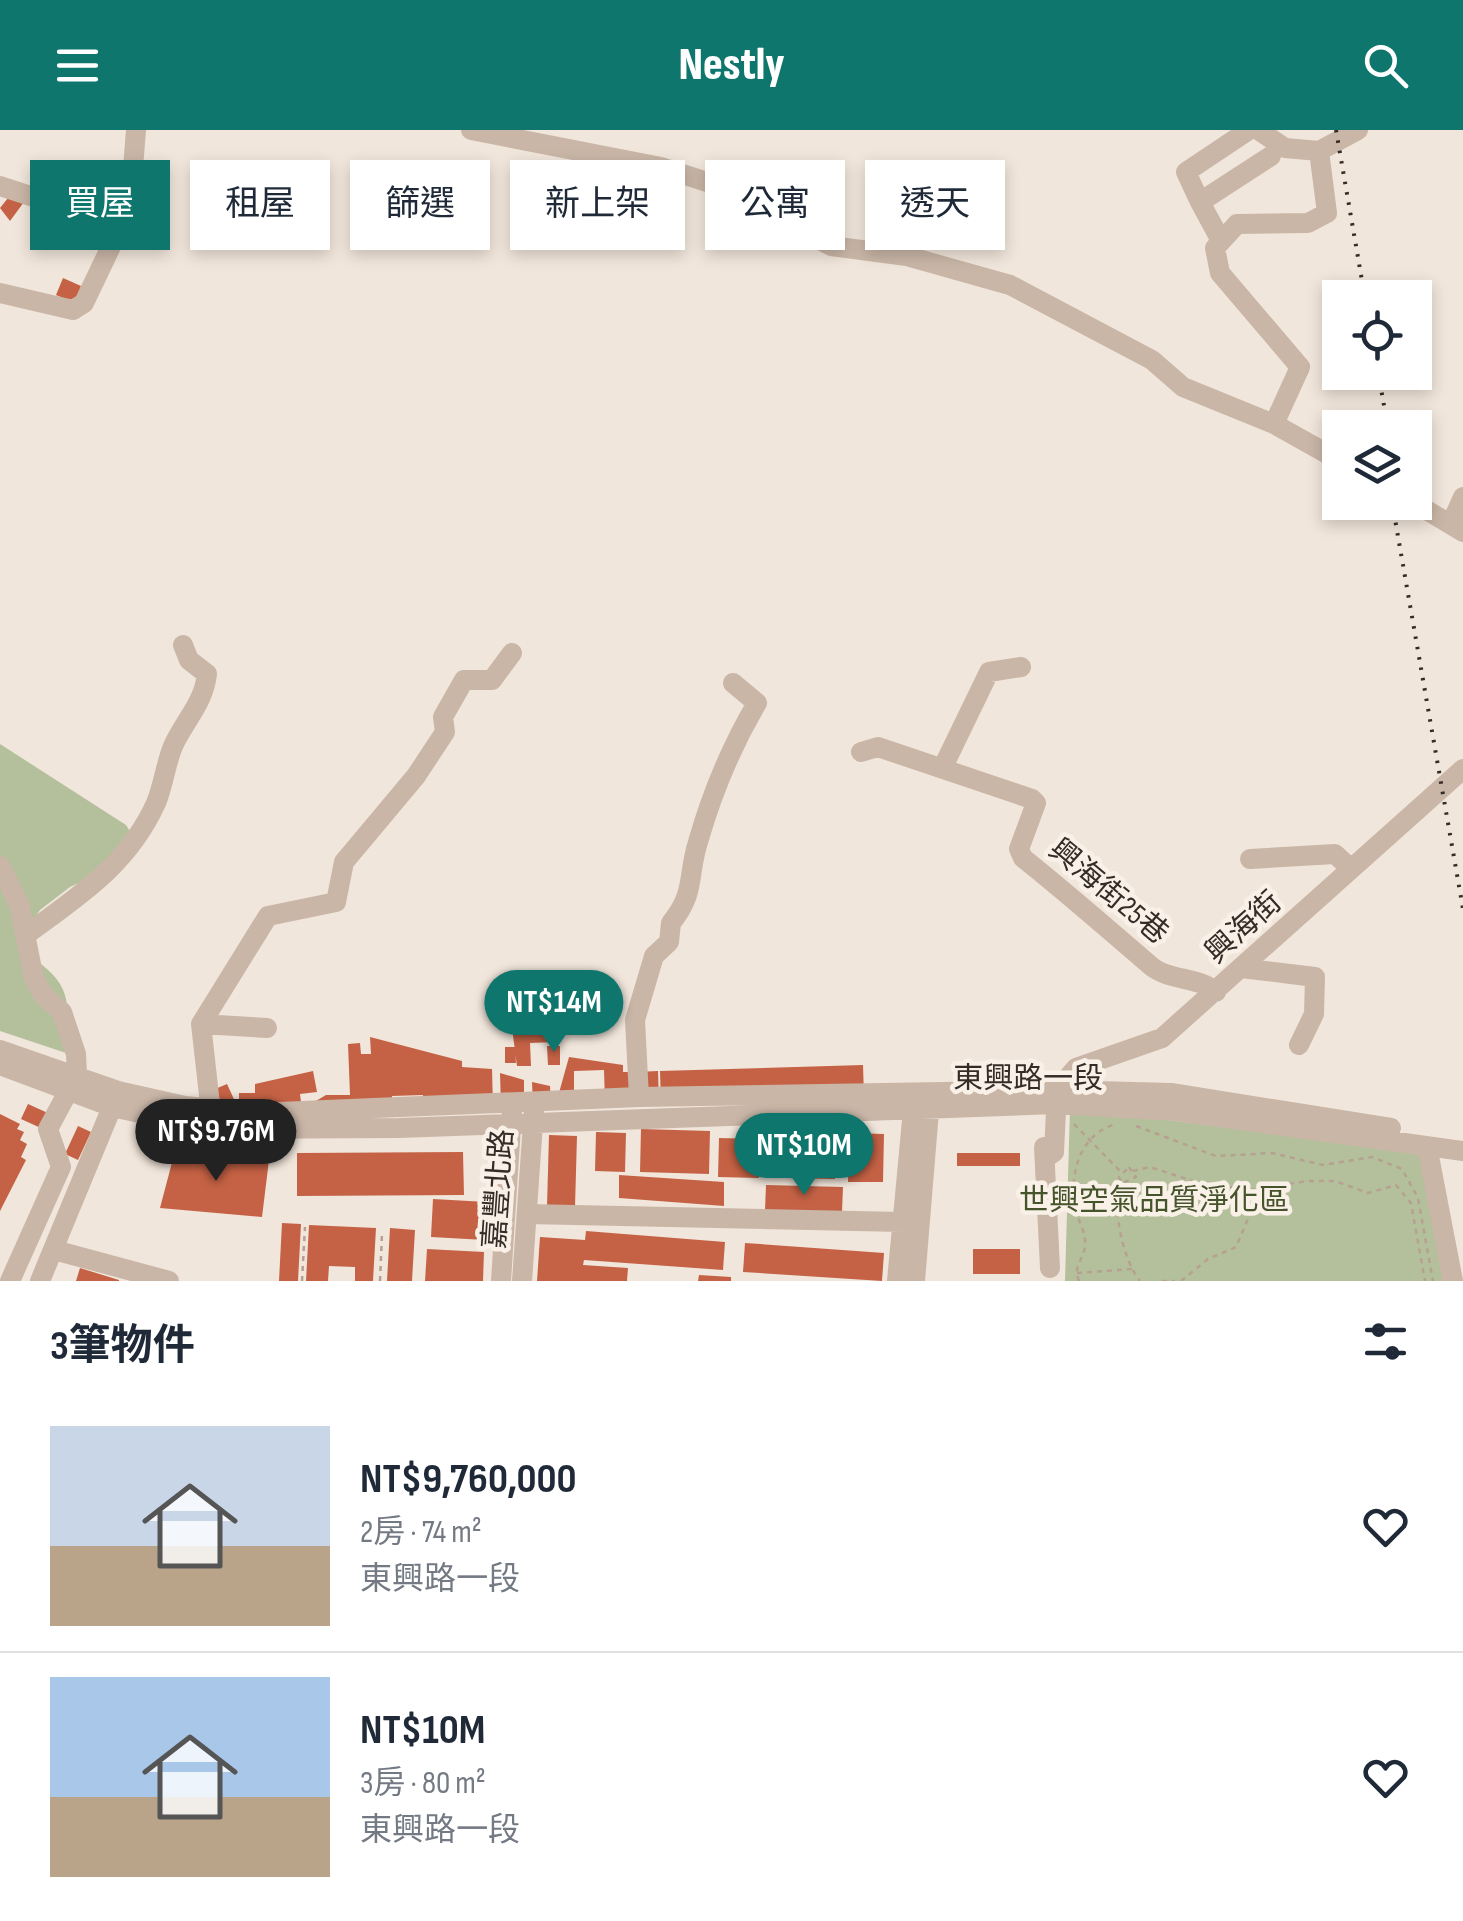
<!DOCTYPE html>
<html lang="zh-TW">
<head>
<meta charset="utf-8">
<style>
  :root { --surface:#fff; --page:#f6f6f7; --text:#1f2937; --muted:#747a83; --line:#e0e1e3; --accent:#0f766e }
  body { margin:0; font-family:"Sofia Sans Condensed","Noto Sans TC",sans-serif; background:var(--page); color:var(--text); height:100vh; display:flex; flex-direction:column; font-size:38px; white-space:nowrap }
  * { box-sizing:border-box; margin:0 }
  p { font-size:32px; color:var(--muted) }
  .icon { flex:none; width:55px; height:55px; fill:none; stroke:currentColor; stroke-width:2; stroke-linecap:round; stroke-linejoin:round }
  .map { position:relative; height:1151px; overflow:hidden }
  .side { display:flex; flex-direction:column; background:var(--surface); flex:1 }
  .side>* { flex:none }
  .banner { position:absolute; left:30px; top:30px; width:1405px; height:90px; display:flex; gap:20px }
  .buttons { position:absolute; left:1322px; top:150px; display:grid; gap:20px }
  .buttons a { display:grid; place-items:center; width:110px; height:110px; border-radius:0px; background:var(--surface); box-shadow:0 5px 15px #0003; font-size:50px }
  .price { position:absolute; translate:-50% -85px; padding:0 22px; border-radius:35px; background:var(--accent); color:#fff; font-size:32px; line-height:65px; filter:drop-shadow(0 2px 5px #0008) }
  .price::after { content:''; position:absolute; left:50%; top:60px; width:30px; height:22px; margin-left:-15px; background:inherit; clip-path:polygon(0 0,100% 0,50% 100%) }
  .price.on { background:#222; color:#fff }
  ul { padding:0; list-style:none }
  li { display:flex; align-items:center; gap:30px; height:250px; padding:0 50px }
  li+li { border-top:2px solid var(--line) }
  li span { display:grid; place-items:center; flex:none; width:280px; height:200px; border-radius:0px; color:#555 }
  li>.icon { margin-inline-start:auto }
  span .icon { width:120px; height:120px; fill:#fffc; stroke-width:1 }
  li b { font-size:42px }
  h2 { display:flex; justify-content:space-between; align-items:center; height:120px; padding:0 50px; font-size:42px }
  .tag { padding:0 35px; border-radius:0px; background:var(--surface); box-shadow:0 5px 15px #0003; font-size:35px; line-height:90px }
  .tag.on { background:var(--accent); color:#fff }
  header { display:flex; justify-content:space-between; align-items:center; height:130px; padding:0 50px; background:var(--accent); color:#fff; font-size:45px; font-weight:800 }
  .map>svg:first-child { display:block }
</style>
</head>
<body>
<header><svg class="icon" aria-label="menu" viewBox="0 0 24 24"><path d="M4 6h16M4 12h16M4 18h16"/></svg>Nestly<svg class="icon" aria-label="search" viewBox="0 0 24 24"><circle cx="10" cy="10" r="6"/><path d="M15 15l6 6"/></svg></header>
<div class="map">
<svg width="1463" height="1151" viewBox="0 0 1463 1151">
  <rect width="100%" height="100%" fill="#f1e6db"/>
  <!-- green -->
  <path fill="#b4c09b" d="M0,614L126,695L136,711L105,741L70,757L40,780L22,805L24,822C76,856 66,868 69,924L0,901Z
    M1070,978L1425,1022L1447,1151H1065Z"/>
  <!-- building -->
  <path fill="#c56245" d="M12,63L24,72L10,91L0,78Z
    M63,148L81,156L74,173L56,165Z
    M555,897L556,912L530,913L531,936H517L512,898Z
    M370,907L462,931V937L492,939L493,976L424,978L423,965L392,966L393,979L304,978L326,965H350L348,914L360,913L361,924H371Z
    M547,916H560V935H548Z
    M505,917H515L516,933H505Z
    M569,927L623,935V942H633L634,972L605,973L604,940L574,941V969L557,970Z
    M863,935L864,966L661,972L660,941Z
    M313,941L317,962L300,964L302,979L239,984V963H255V954Z
    M658,941L659,972L636,942Z
    M500,943L524,950V975L501,976Z
    M532,952L550,956L551,975H533Z
    M227,954L238,978L226,983L215,959Z
    M28,974L50,984L43,999L21,989Z
    M0,984L20,994L17,999L24,1002L20,1010L27,1014L21,1027L26,1030L0,1081Z
    M78,996L91,1002L78,1030L65,1024Z
    M641,999L710,1001L709,1044L640,1042Z
    M596,1002L626,1003L625,1042L595,1041Z
    M849,1003L884,1004L883,1052H848Z
    M549,1005L577,1006L575,1077L547,1076Z
    M788,1005L836,1006L835,1049L787,1048Z
    M719,1008L760,1009L759,1048L718,1047Z
    M175,1021L269,1030L262,1087L160,1078Z
    M463,1022L464,1065L297,1066V1023Z
    M957,1023H1020V1036H957Z
    M619,1045L724,1052V1076L619,1068Z
    M766,1055L843,1057L842,1082L765,1080Z
    M433,1069L487,1072L485,1110L431,1107Z
    M282,1093L301,1094L298,1151H279Z
    M309,1095L376,1098L373,1151H355V1137L329,1136L328,1151H306Z
    M390,1098L415,1100L412,1151H387Z
    M586,1101L725,1112L723,1140L584,1130L583,1135L628,1138L627,1151H537L540,1107L585,1110Z
    M745,1113L884,1123L882,1151L743,1142Z
    M427,1119L484,1122L483,1151H425Z
    M973,1119H1020V1144H973Z
    M80,1138L119,1150V1151H76Z
    M699,1145L731,1147V1151H698Z"/>
  <g fill="none" stroke-linecap="round" stroke-linejoin="round">
    <!-- path -->
    <path stroke="#b5a091" stroke-width="2.5" stroke-dasharray="5 5" stroke-linecap="butt" d="M1074,994L1122,1043
      M1136,996L1216,1026L1272,1023L1323,1035L1372,1027L1402,1039L1418,1068L1433,1151
      M1129,1037L1136,1047L1122,1053L1119,1047Z
      M1133,1041L1150,1037L1196,1052L1249,1060L1308,1051H1335L1368,1063L1396,1055L1411,1073L1425,1151
      M1122,1053C1110,1076 1124,1132 1140,1151
      M1077,1143L1132,1139
      M302,1151L305,1097
      M380,1151L382,1103
      M1079,1151C1072,1134 1085,1130 1085,1114C1086,1103 1079,1093 1077,1083C1068,1049 1077,1007 1113,995
      M1162,1151H1175
      M1181,1151L1208,1129L1236,1117L1254,1075L1274,1060"/>
    <!-- minor -->
    <path stroke="#c9b6a7" stroke-width="20" d="M471,0L661,37L713,54L831,116L907,126L1010,155L1152,230L1183,257L1274,294L1340,331
      M1258,0L1285,18L1319,21
      M0,56L70,79L116,106
      M1200,72L1186,42L1246,2
      M1220,109L1200,72L1271,26
      M0,163L73,180L84,173L116,106L129,89L136,0
      M1274,294L1300,237L1220,143L1215,118L1237,94L1308,93L1327,83L1319,21L1358,0
      M1413,372L1463,402
      M1451,394L1463,367
      M861,622L878,617L1032,669L1036,673L1019,719L1023,728C1067,763 1109,800 1151,836C1169,851 1201,847 1216,862
      M943,637L989,542L1021,537
      M1250,729L1335,724L1351,739
      M0,736L19,774L34,849L44,866L62,882L76,924L77,945L48,999L61,1037L10,1151
      M27,804C80,765 128,735 156,673C164,654 166,631 174,614C186,589 204,572 207,544L189,530L183,515
      M1241,838L1315,847L1314,884L1299,915
      M201,894L267,898
      M0,920L118,961L185,976L255,983L639,967L1057,960L1171,963L1391,998
      M0,935L112,977L213,999L399,998L1056,974L1175,981L1463,1021
      M639,967L635,890L654,826L669,812L671,793C696,762 687,747 698,712C712,663 731,617 757,573L733,553
      M212,992L201,894L268,786L336,772L344,732L416,646L445,602L443,587L464,550H492L512,523
      M1427,1016L1453,1151
      M1044,1017L1050,1138
      M1047,1027L1054,1022L1057,960L1076,938L1162,908L1463,639
      M527,1084L902,1092
      M54,1120L169,1151
      M40,1151L112,977
      M501,1151L512,980
      M522,1151L534,979
      M897,1151L914,969
      M915,1151L930,969"/>
    <!-- rail -->
    <path stroke="#362c27" stroke-width="4" stroke-dasharray="2.5 8" stroke-linecap="butt" d="M1336,0L1365,168
      M1378,242L1388,298
      M1392,372L1463,779"/>
  </g>
  <g text-anchor="middle" stroke-width="9" stroke-linejoin="round" paint-order="stroke">
    <!-- street labels -->
    <g font-size="30" fill="#362c27" stroke="#f9f0e7">
      <text transform="translate(1109 761) rotate(40)" y="10">興海街25巷</text>
      <text transform="translate(1243 797) rotate(-42)" y="10">興海街</text>
      <text x="1028" y="958">東興路一段</text>
      <text transform="translate(498 1059) rotate(-86)" y="10">嘉豐北路</text>
    </g>
    <!-- park labels -->
    <g font-size="30" fill="#46542b" stroke="#f9f0e7">
      <text x="1154" y="1080">世興空氣品質淨化區</text>
    </g>
  </g>
</svg>
<div class="buttons">
<a><svg class="icon" aria-label="locate" viewBox="0 0 24 24"><circle cx="12" cy="12" r="6"/><path d="M12 2v4M12 18v4M2 12h4M18 12h4"/></svg></a>
<a><svg class="icon" aria-label="layers" viewBox="0 0 24 24"><path d="M12 4l9 5-9 5-9-5zM3 14l9 5 9-5"/></svg></a>
</div>
<b class="price" style="left:554px;top:925px">NT$14M</b>
<b class="price on" style="left:216px;top:1054px">NT$9.76M</b>
<b class="price" style="left:804px;top:1068px">NT$10M</b>
<div class="banner">
<a class="tag on">買屋</a>
<a class="tag">租屋</a>
<a class="tag">篩選</a>
<a class="tag">新上架</a>
<a class="tag">公寓</a>
<a class="tag">透天</a>
</div>
</div>
<section class="side">
<h2>3筆物件<svg class="icon" aria-label="filters" viewBox="0 0 24 24"><path d="M4 7h16M4 17h16"/><circle cx="9" cy="7" r="2"/><circle cx="15" cy="17" r="2"/></svg></h2>
<ul>
<li><span style="background:linear-gradient(#c9d6e8 60%,#b9a48a 0)"><svg class="icon" aria-label="home" viewBox="0 0 24 24"><path d="M3 11l9-7 9 7M6 9v11h12V9"/></svg></span><div><b>NT$9,760,000</b><p>2房 · 74 m²</p><p>東興路一段</p></div><svg class="icon" aria-label="heart" viewBox="0 0 24 24"><path d="M12 20l-8-8c-3-5 5-10 8-4 3-6 11-1 8 4z"/></svg></li>
<li><span style="background:linear-gradient(#a9c7e8 60%,#b9a48a 0)"><svg class="icon" aria-label="home" viewBox="0 0 24 24"><path d="M3 11l9-7 9 7M6 9v11h12V9"/></svg></span><div><b>NT$10M</b><p>3房 · 80 m²</p><p>東興路一段</p></div><svg class="icon" aria-label="heart" viewBox="0 0 24 24"><path d="M12 20l-8-8c-3-5 5-10 8-4 3-6 11-1 8 4z"/></svg></li>
</ul>
</section>
</body>
</html>
